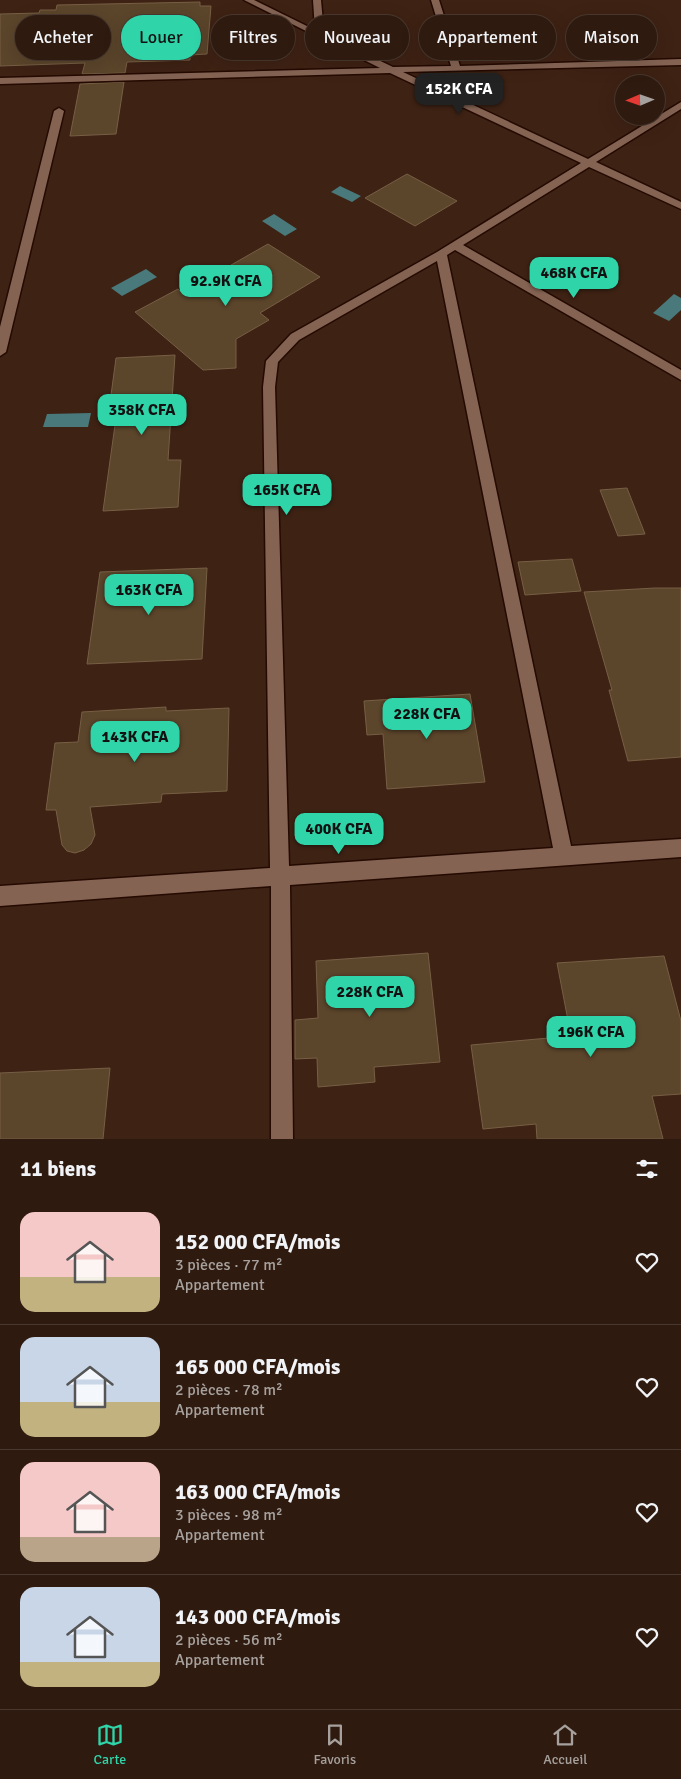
<!DOCTYPE html>
<html lang="fr">
<head>
<meta charset="utf-8">
<style>
  :root { --surface:#2e1a0f; --page:#3a271d; --text:#f1f3f6; --muted:#a7a19e; --line:#49382f; --accent:#30d4a9 }
  body { margin:0; font-family:Signika,sans-serif; background:var(--page); color:var(--text); height:100vh; display:flex; flex-direction:column; font-size:19px; white-space:nowrap }
  * { box-sizing:border-box; margin:0 }
  p { font-size:16px; color:var(--muted) }
  .icon { flex:none; width:28px; height:28px; fill:none; stroke:currentColor; stroke-width:2; stroke-linecap:round; stroke-linejoin:round }
  .map { position:relative; height:1139px; overflow:hidden }
  .sheet { display:flex; flex-direction:column; background:var(--surface); flex:1 }
  .sheet>* { flex:none }
  .top-card { position:absolute; left:15px; top:15px; width:651px; height:45px; display:flex; gap:10px }
  .needle { width:32px; rotate:268deg }
  .controls { position:absolute; left:615px; top:75px; display:grid; gap:10px }
  .controls a { display:grid; place-items:center; width:50px; height:50px; border-radius:50%; background:var(--surface); box-shadow:0 5px 20px #0002,0 0 0 1px var(--line); font-size:25px }
  .price { position:absolute; translate:-50% -42px; padding:0 11px; border-radius:10px; background:var(--accent); color:#111; font-size:16px; line-height:32px; filter:drop-shadow(0 1px 2px #0008) }
  .price::after { content:''; position:absolute; left:50%; top:30px; width:15px; height:11px; margin-left:-8px; background:inherit; clip-path:polygon(0 0,100% 0,50% 100%) }
  .price.on { background:#222; color:#fff }
  ul { padding:0; list-style:none }
  li { display:flex; align-items:center; gap:15px; height:125px; padding:0 20px }
  li+li { border-top:1px solid var(--line) }
  li span { display:grid; place-items:center; flex:none; width:140px; height:100px; border-radius:15px; color:#555 }
  li>.icon { margin-inline-start:auto }
  span .icon { width:60px; height:60px; fill:#fffc; stroke-width:1 }
  li b { font-size:21px }
  h2 { display:flex; justify-content:space-between; align-items:center; height:60px; padding:0 20px; font-size:21px }
  .pill { padding:0 18px; border-radius:22px; background:var(--surface); box-shadow:0 5px 20px #0002,0 0 0 1px var(--line); font-size:18px; line-height:45px }
  .pill.on { background:var(--accent); color:#111 }
  .menu { display:flex; justify-content:space-around; align-items:center; height:70px; border-top:1px solid var(--line); background:var(--surface); font-size:14px; color:var(--muted) }
  .menu a { display:grid; justify-items:center; gap:2px }
  .menu .on { color:var(--accent) }
  .map>svg:first-child { display:block }
</style>
</head>
<body>
<div class="map">
<svg width="681" height="1139" viewBox="0 0 681 1139">
  <rect width="100%" height="100%" fill="#3e2214"/>
  <!-- water -->
  <path fill="#49797b" d="M340,186L361,196L352,202L331,192Z
    M274,214L297,229L285,236L262,221Z
    M146,269L157,277L122,296L111,288Z
    M674,294L681,298V310L669,321L653,313Z
    M91,413L88,427H43L47,414Z"/>
  <!-- building -->
  <path fill="#5b452b" stroke="#765f45" d="M200,2V6H211L207,54L190,55V60L127,62L125,73L82,74L85,63L0,66V14L39,13L40,10H56L57,5Z
    M124,82L116,134L70,136L80,84Z
    M407,174L457,201L415,226L365,198Z
    M268,244L320,277L260,313L269,320L236,339V368L203,370L135,312L178,289L182,293Z
    M175,355L168,460H181L178,507L103,511L115,425H107L116,358Z
    M627,488L645,534L618,536L600,490Z
    M572,559L581,591L525,595L518,562Z
    M207,568L202,659L87,664L100,572Z
    M655,588H681V757L628,761L609,690H612L584,592Z
    M470,694L485,782L387,789L383,734L367,735L364,701Z
    M166,707V711L229,708L227,791L162,794L161,802L90,807L95,835L91,844L84,850L75,853L67,851L62,845L56,810H46L55,743L78,742L82,712Z
    M428,953L440,1062L374,1067L375,1082L318,1087L317,1058L295,1059V1020L318,1018L316,961Z
    M664,956L681,1021V1094L652,1096L663,1139H537L536,1124L483,1129L471,1045L571,1036L557,963Z
    M110,1068L103,1139H0V1073Z"/>
  <g fill="none" stroke-linecap="round" stroke-linejoin="round">
    <defs>
      <path id="minor" d="M244,0H254L315,30L313,0H321L324,34L393,67L451,66L431,0H439L460,66L681,59V65L403,72L588,159L681,102V109L596,162L681,202V209L589,167L463,245L681,370V380L455,250L447,255L571,846L681,839V857L290,885L293,1139H271V886L0,906V886L270,868L263,387L266,361L291,334L437,252L581,163L390,73L0,84V78L380,68ZM437,261L553,848L289,866L275,387L278,362L299,340Z
        M59,108L64,111L6,352L0,356V327L54,111Z"/>
    </defs>
    <!-- minor casing -->
    <use href="#minor" stroke="#240a01" stroke-width="3"/>
    <!-- minor -->
    <use href="#minor" fill="#846353" fill-rule="evenodd"/>
  </g>
</svg>
<div class="controls">
<a><svg class="needle" viewBox="-14 -14 28 28"><path d="M0-13l5 13h-10z" fill="#e53935"/><path d="M0 13l5-13h-10z" fill="#a7a19e"/></svg></a>
</div>
<b class="price on" style="left:459px;top:115px">152K CFA</b>
<b class="price" style="left:574px;top:299px">468K CFA</b>
<b class="price" style="left:226px;top:307px">92.9K CFA</b>
<b class="price" style="left:142px;top:436px">358K CFA</b>
<b class="price" style="left:287px;top:516px">165K CFA</b>
<b class="price" style="left:149px;top:616px">163K CFA</b>
<b class="price" style="left:427px;top:740px">228K CFA</b>
<b class="price" style="left:135px;top:763px">143K CFA</b>
<b class="price" style="left:339px;top:855px">400K CFA</b>
<b class="price" style="left:370px;top:1018px">228K CFA</b>
<b class="price" style="left:591px;top:1058px">196K CFA</b>
<div class="top-card">
<a class="pill">Acheter</a>
<a class="pill on">Louer</a>
<a class="pill">Filtres</a>
<a class="pill">Nouveau</a>
<a class="pill">Appartement</a>
<a class="pill">Maison</a>
</div>
</div>
<section class="sheet">
<h2>11 biens<svg class="icon" aria-label="filters" viewBox="0 0 24 24"><path d="M4 7h16M4 17h16"/><circle cx="9" cy="7" r="2"/><circle cx="15" cy="17" r="2"/></svg></h2>
<ul>
<li><span style="background:linear-gradient(#f6c9c9 65%,#c2b280 0)"><svg class="icon" aria-label="home" viewBox="0 0 24 24"><path d="M3 11l9-7 9 7M6 9v11h12V9"/></svg></span><div><b>152 000 CFA/mois</b><p>3 pièces · 77 m²</p><p>Appartement</p></div><svg class="icon" aria-label="heart" viewBox="0 0 24 24"><path d="M12 20l-8-8c-3-5 5-10 8-4 3-6 11-1 8 4z"/></svg></li>
<li><span style="background:linear-gradient(#c9d6e8 65%,#c2b280 0)"><svg class="icon" aria-label="home" viewBox="0 0 24 24"><path d="M3 11l9-7 9 7M6 9v11h12V9"/></svg></span><div><b>165 000 CFA/mois</b><p>2 pièces · 78 m²</p><p>Appartement</p></div><svg class="icon" aria-label="heart" viewBox="0 0 24 24"><path d="M12 20l-8-8c-3-5 5-10 8-4 3-6 11-1 8 4z"/></svg></li>
<li><span style="background:linear-gradient(#f6c9c9 75%,#b9a48a 0)"><svg class="icon" aria-label="home" viewBox="0 0 24 24"><path d="M3 11l9-7 9 7M6 9v11h12V9"/></svg></span><div><b>163 000 CFA/mois</b><p>3 pièces · 98 m²</p><p>Appartement</p></div><svg class="icon" aria-label="heart" viewBox="0 0 24 24"><path d="M12 20l-8-8c-3-5 5-10 8-4 3-6 11-1 8 4z"/></svg></li>
<li><span style="background:linear-gradient(#c9d6e8 75%,#c2b280 0)"><svg class="icon" aria-label="home" viewBox="0 0 24 24"><path d="M3 11l9-7 9 7M6 9v11h12V9"/></svg></span><div><b>143 000 CFA/mois</b><p>2 pièces · 56 m²</p><p>Appartement</p></div><svg class="icon" aria-label="heart" viewBox="0 0 24 24"><path d="M12 20l-8-8c-3-5 5-10 8-4 3-6 11-1 8 4z"/></svg></li>
</ul>
</section>
<nav class="menu">
<a class="on"><svg class="icon" aria-label="map" viewBox="0 0 24 24"><path d="M3 6l6-2 6 2 6-2v14l-6 2-6-2-6 2zM9 4v14M15 6v14"/></svg>Carte</a>
<a><svg class="icon" aria-label="saved" viewBox="0 0 24 24"><path d="M7 4h10v16l-5-4-5 4z"/></svg>Favoris</a>
<a><svg class="icon" aria-label="home" viewBox="0 0 24 24"><path d="M3 11l9-7 9 7M6 9v11h12V9"/></svg>Accueil</a>
</nav>
</body>
</html>
